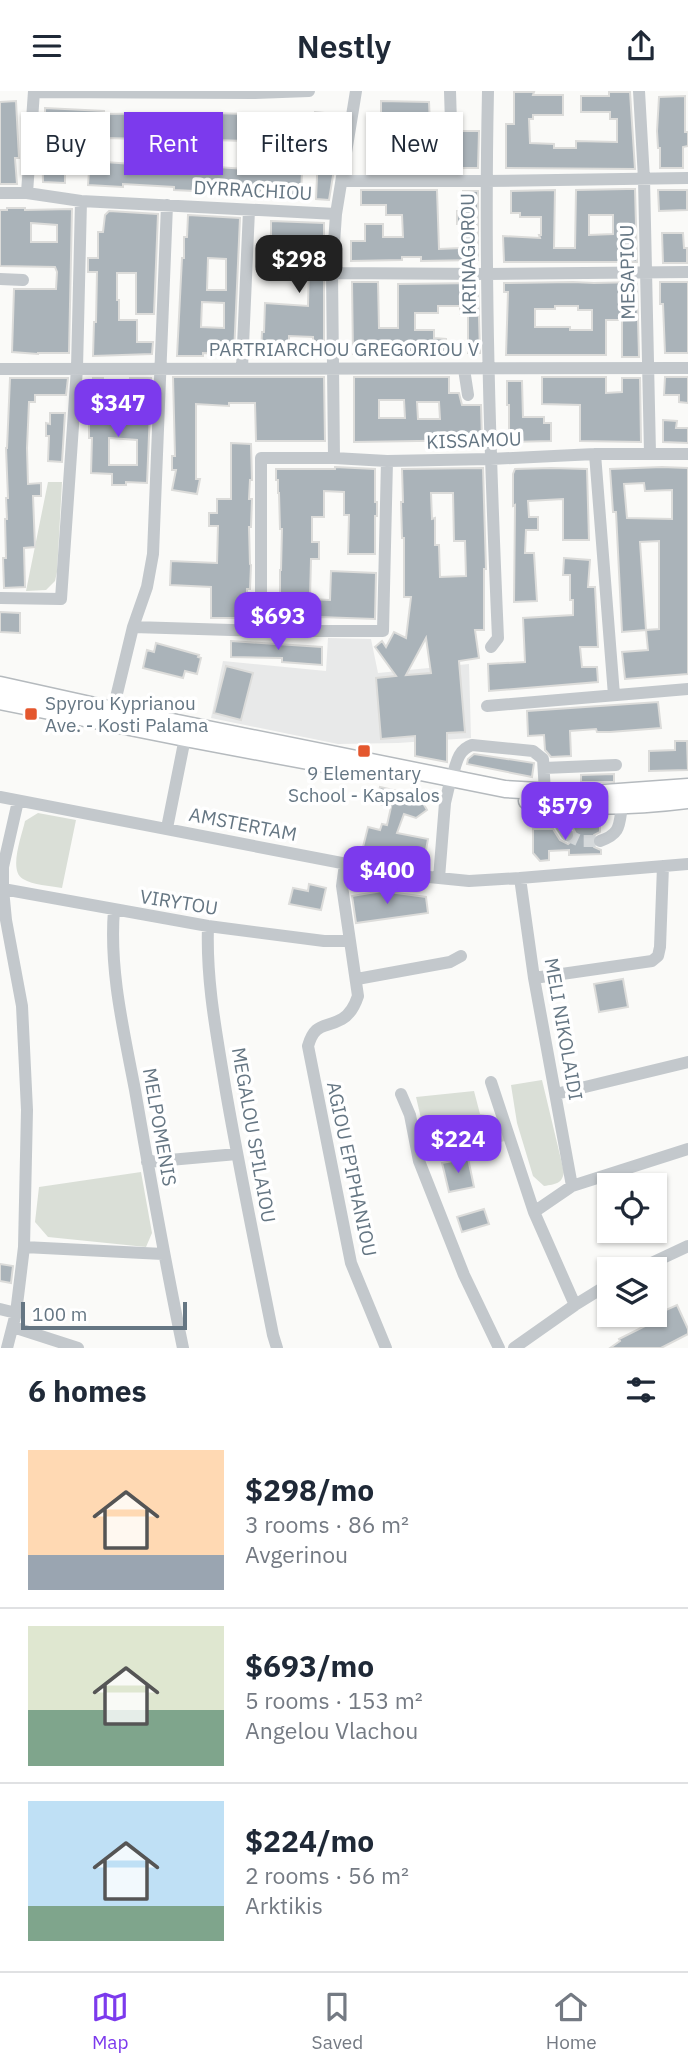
<!DOCTYPE html>
<html lang="en">
<head>
<meta charset="utf-8">
<style>
  :root { --surface:#fff; --page:#f2f2f3; --text:#1f2937; --muted:#747a83; --line:#e0e1e3; --accent:#7c3aed }
  body { margin:0; font-family:"IBM Plex Sans",sans-serif; background:var(--page); color:var(--text); height:100vh; display:flex; flex-direction:column; font-size:26px; white-space:nowrap }
  * { box-sizing:border-box; margin:0 }
  p { font-size:23px; color:var(--muted) }
  .icon { flex:none; width:38px; height:38px; fill:none; stroke:currentColor; stroke-width:2; stroke-linecap:round; stroke-linejoin:round }
  .map { position:relative; height:1257px; overflow:hidden }
  .drawer { display:flex; flex-direction:column; background:var(--surface); flex:1 }
  .drawer>* { flex:none }
  .hud { position:absolute; left:21px; top:21px; width:648px; height:63px; display:flex; gap:14px }
  .fabs { position:absolute; left:597px; top:1082px; display:grid; gap:14px }
  .fabs a { display:grid; place-items:center; width:70px; height:70px; border-radius:0px; background:var(--surface); box-shadow:0 2px 5px #0004; font-size:35px }
  .scale { position:absolute; left:21px; bottom:18px; width:166px; box-sizing:border-box; padding-left:7px; border:4px solid #657683; border-top:0; font-size:19px; line-height:24px; white-space:nowrap; color:#657683; -webkit-text-stroke:5px #fff; paint-order:stroke }
  .price { position:absolute; translate:-50% -60px; padding:0 16px; border-radius:14px; background:var(--accent); color:#fff; font-size:23px; line-height:46px; filter:drop-shadow(0 2px 4px #0008) }
  .price::after { content:''; position:absolute; left:50%; top:42px; width:21px; height:16px; margin-left:-10px; background:inherit; clip-path:polygon(0 0,100% 0,50% 100%) }
  .price.selected { background:#222; color:#fff }
  ul { padding:0; list-style:none }
  li { display:flex; align-items:center; gap:21px; height:175px; padding:0 28px }
  li+li { border-top:2px solid var(--line) }
  li span { display:grid; place-items:center; flex:none; width:196px; height:140px; border-radius:0px; color:#555 }
  li>.icon { margin-inline-start:auto }
  span .icon { width:84px; height:84px; fill:#fffc; stroke-width:1 }
  li b { font-size:30px }
  h2 { display:flex; justify-content:space-between; align-items:center; height:84px; padding:0 28px; font-size:30px }
  .tag { padding:0 24px; border-radius:0px; background:var(--surface); box-shadow:0 2px 5px #0004; font-size:24px; line-height:63px }
  .tag.selected { background:var(--accent); color:#fff }
  header { display:flex; justify-content:space-between; align-items:center; height:91px; padding:0 28px; background:var(--surface); font-size:32px; font-weight:600 }
  .tab-bar { display:flex; justify-content:space-around; align-items:center; height:98px; border-top:2px solid var(--line); background:var(--surface); font-size:19px; color:var(--muted) }
  .tab-bar a { display:grid; justify-items:center; gap:4px }
  .tab-bar .selected { color:var(--accent) }
  .map>svg:first-child { display:block }
</style>
</head>
<body>
<header><svg class="icon" aria-label="menu" viewBox="0 0 24 24"><path d="M4 6h16M4 12h16M4 18h16"/></svg>Nestly<svg class="icon" aria-label="share" viewBox="0 0 24 24"><path d="M12 15V3M7 8l5-5 5 5M5 13v7h14v-7"/></svg></header>
<div class="map">
<svg width="688" height="1257" viewBox="0 0 688 1257">
  <rect width="100%" height="100%" fill="#fafaf8"/>
  <!-- built -->
  <path fill="#e8e9e9" d="M328,547L371,548L378,582L469,573L471,647L398,652L338,653L211,627L223,570L326,580Z"/>
  <!-- green -->
  <path fill="#dadfd7" d="M48,391H62L57,481L55,490L46,499L26,500Z
    M38,722L76,729L62,797C50,795 33,794 23,788C8,780 22,744 25,730Z
    M542,989L564,1081C562,1093 556,1093 544,1095L533,1085L517,1032L511,994Z
    M474,1000L480,1023C500,1025 499,1033 505,1050L430,1066L416,1006Z
    M141,1081L152,1142L146,1156L48,1146L35,1131L39,1096Z"/>
  <!-- building -->
  <path fill="#aab3b9" stroke="#dcdcda" stroke-width="2" fill-rule="evenodd" d="M514,1H534L533,4H563V24H533V28H529L530,52L554,53V57H576V50L617,51V28H610V21H581V5H609V1H630L635,78L506,77V33H514Z
    M685,5V41H688V55L683,56V77H660V57H658L657,40L659,6Z
    M16,10L19,67H15L17,93H0V11Z
    M381,10L429,11L431,53H415V35H374V22H381Z
    M45,17L104,20V23L170,22V53H146V48L104,47V52H82V61H70V64H65V92L43,91L42,48H45Z
    M315,21L343,24L329,109L316,108L319,41L302,39V46H269V57H258V60H245L246,50L213,49V22L282,24V22H315Z
    M453,40H479L478,77H433V53H451Z
    M370,55H390V64H412V79H369Z
    M90,66L103,67L105,71L132,73V69L168,71V74L218,79V76L260,79H294V81H302L301,105L209,100V102L194,101V100L174,99V96L123,93V96L88,94Z
    M627,98H635L637,171H504L503,145L540,147L539,144H541V126H520V122H511V100L555,99L554,157H575L576,99ZM589,124H613V143L589,144Z
    M361,99H437L439,158L461,157V133H457V120H463V100H478V169L421,170V166H402V169L351,170V150H365V133H383V146H403L402,124H386V114H361Z
    M658,99H687V119L659,120Z
    M7,117H25V119L72,118L69,262H38V263L12,261L14,198H56L57,181L55,176L0,175V119H7ZM31,132L57,134V151H31Z
    M109,120L158,123L154,223H136V182H117V209H119V229H137V251H153L152,263L93,265L94,231H96L97,181H88V167H98V141H103L105,124Z
    M188,124L240,127L234,263L203,262V265H177L182,167H184V146H187ZM208,167L226,168V199H207ZM202,211L224,212V237L201,236Z
    M271,130L324,132V261H313V246L289,245V264H277V261H261L262,241H264L265,212L308,215L309,172H306V147L271,146Z
    M662,142H683L684,157H687V172H663Z
    M352,191H378L379,237H398V193L478,192L480,262H468V223H460V215H438V222H415V239H434V247L446,248V262L353,263Z
    M573,191L594,192L637,191L639,266H622V229H606V264H506L508,201H504V192ZM555,215H578V219H592V239H570V236H535V218H555Z
    M660,191H688V262H665L663,213H660Z
    M173,286H324L325,350H256L255,312H229V315L196,313V388H200L197,403L172,399L176,379H172V365H175Z
    M354,286H449V302H459L462,314H481L482,349L354,351ZM379,309H404L405,327H379ZM417,311H439L440,328H418Z
    M542,286H606V302L622,301V287H640L641,351L580,350V314L542,313Z
    M665,286H688V312L679,311V304H664Z
    M10,287H68L66,304H35V311H29L27,357L28,393L41,392V405H33L35,456L24,457L25,496L4,497L3,467H6L5,428H7L6,407H8L6,357H7Z
    M93,287H103V307H122V320L150,321L147,392L126,391V394H112V383L91,382L92,347H89V321H92ZM109,347L137,349V374H109Z
    M130,287H151V300H129Z
    M507,290H522L523,326H544V332H551V350L509,351V314H507Z
    M50,322H65L62,371L48,370L49,345H46V332L50,333Z
    M663,329L677,330L676,337H688V352L663,351Z
    M231,352L251,353L252,389H250L249,408H252L251,436H249L250,473L251,474L250,498H247V527H211V496L170,494L171,470L217,472L218,435H209V422H217V408H231Z
    M335,376L375,378V411H377V425H375V463H348L349,424H344V401L324,400V426H312V451H319V468H311L310,508L330,509L331,480L376,482L375,528L319,526V529L280,528V479H281L282,438H280L279,402H278V389H276V378H335Z
    M662,376L688,377V583L625,588L622,561L648,559L646,539L659,538V450L640,451L646,539L622,541L616,421H613L610,378ZM644,392L645,400L672,399V428L627,427L624,393Z
    M483,377L486,478H484V539H475L479,567L459,570L465,641L447,642V671L415,665V645L381,648L376,587L396,585L375,556L382,550L386,556L394,541L406,547L411,506H404V447H402L401,411H403L402,378ZM431,402H453L454,450H465L466,485L440,486L439,454H435V427L432,428ZM426,547L431,582L406,584Z
    M551,377L587,378L589,449H563V408L528,410L529,426H538V439H526L525,462H534L537,510L514,511L515,414L513,415V383L515,378Z
    M564,467L590,469L588,496H595L598,556H580L582,576H597L598,591L489,600L488,573L525,571L523,527L573,524V509H570V484H563Z
    M0,521L20,522V542L0,541Z
    M231,550L322,556V574L282,571V567L231,566Z
    M156,552L199,564L198,566L201,567L197,583L185,580L183,587L143,577L147,559L154,561Z
    M226,575L253,582L241,629L214,622Z
    M658,611L661,637L610,641H597L596,638L570,640L571,665L551,666L545,659L544,644L528,645L527,620Z
    M675,650H687L688,679L649,680V660L675,659Z
    M474,663L534,672L532,686L467,673L468,668Z
    M614,683V691H581V684Z
    M380,696L419,705L427,719L416,727L404,723L397,742L428,748L424,771L418,775L400,774L399,772L364,767V765L361,764L368,736L380,739L382,733L387,734L391,716L376,712Z
    M572,735H600V741L594,744L591,749L594,756L601,759V763L569,764V759L549,760V769L540,770L533,762V738H553L560,749L568,753L575,747L576,743Z
    M309,793L326,797L321,819L289,813L293,797L308,800Z
    M382,800L426,806L428,822L356,832L352,805Z
    M623,888L628,916L599,921L594,893Z
    M468,1067L474,1096L449,1101L442,1072Z
    M484,1118L489,1133L462,1141L457,1126Z
    M0,1173L13,1175L11,1192L0,1190Z
    M677,1214L688,1238V1243L661,1257H610L620,1250L619,1248L651,1232L648,1227Z"/>
  <g fill="none" stroke-linecap="round" stroke-linejoin="round">
    <!-- minor-tunnel -->
    <path stroke="#d5d9db" stroke-width="12" stroke-dasharray="12 6" stroke-linecap="butt" d="M567,744L580,750H600"/>
    <defs>
      <path id="major" d="M0,594L113,619L505,698L591,703L688,696
        M0,610L185,647L356,679
        M527,710C580,717 634,716 688,709"/>
    </defs>
    <!-- major casing -->
    <use href="#major" stroke="#b5babe" stroke-width="19"/>
    <!-- minor -->
    <path stroke="#c3c8cc" stroke-width="12" d="M450,0L451,32
      M488,0C484,182 490,365 498,547L491,556
      M639,0L644,88L650,362
      M34,1L255,2L309,0
      M342,90H486L688,87
      M0,102H27L81,110L336,123
      M27,102L34,0
      M332,182L488,183L688,181
      M0,188L23,189
      M242,277L249,119
      M0,278L688,277
      M464,278L468,304
      M595,363L614,604
      M334,367L332,182L336,123L356,0
      M0,507L61,508L77,277L81,110
      M133,536L261,540H383L387,370
      M261,540V367H334L387,370L490,368L595,363H688
      M487,615L688,598
      M113,619L133,536L147,496L153,463L167,114
      M544,677L616,674
      M452,687C456,674 457,659 472,654L533,660L543,668L545,701
      M0,706L399,783L469,790L520,787L688,773
      M559,714L561,735L567,744
      M167,737L185,647
      M600,750C621,743 619,734 622,715
      M345,773L342,795L358,905C355,914 351,923 342,928C324,938 315,931 308,955L351,1172L386,1257
      M439,787L445,712L449,695
      M520,787L534,887L572,1095
      M3,798L208,835L324,850H350
      M114,819C109,879 124,941 135,999C150,1086 165,1171 183,1257
      M208,835C206,892 217,945 226,1001C240,1082 257,1163 273,1244L277,1257
      M534,887L652,870L658,865L660,856L663,775
      M357,888L450,871L461,865
      M491,991L534,1121L575,1214
      M401,1003L410,1024L419,1070L464,1184L499,1257
      M556,1003L688,971
      M147,1071L237,1063
      M534,1121L572,1095L688,1058
      M24,1156L163,1163
      M639,1178L688,1155
      M0,1218L16,1222
      M13,1236L78,1257
      M7,1257L16,1222L24,1156L27,1019L22,915L6,829L3,798V776L18,710
      M514,1257L575,1214L609,1193"/>
    <!-- major -->
    <use href="#major" stroke="#fff" stroke-width="16"/>
  </g>
  <!-- markers -->
  <g fill="#e4572e" stroke="#fff" stroke-width="2.5">
    <rect x="24" y="616" width="14" height="14" rx="3.5"/>
    <rect x="357" y="653" width="14" height="14" rx="3.5"/>
  </g>
  <g text-anchor="middle" stroke-width="7" stroke-linejoin="round" paint-order="stroke">
    <!-- street labels -->
    <g font-size="19" fill="#657683" stroke="#fff">
      <text transform="translate(253 99) rotate(3)" y="7">DYRRACHIOU</text>
      <text transform="translate(468 163) rotate(-91)" y="7">KRINAGOROU</text>
      <text transform="translate(627 181) rotate(-91)" y="7">MESAPIOU</text>
      <text x="344" y="265">PARTRIARCHOU GREGORIOU V</text>
      <text transform="translate(474 349) rotate(-2)" y="7">KISSAMOU</text>
      <text transform="translate(243 733) rotate(11)" y="7">AMSTERTAM</text>
      <text transform="translate(179 811) rotate(9)" y="7">VIRYTOU</text>
      <text transform="translate(564 938) rotate(80)" y="7">MELI NIKOLAIDI</text>
      <text transform="translate(160 1036) rotate(80)" y="7">MELPOMENIS</text>
      <text transform="translate(254 1044) rotate(80)" y="7">MEGALOU SPILAIOU</text>
      <text transform="translate(352 1078) rotate(78)" y="7">AGIOU EPIPHANIOU</text>
    </g>
    <!-- poi labels -->
    <g font-size="19" fill="#657683" stroke="#fff" text-anchor="start">
      <text x="45" y="619">Spyrou Kyprianou<tspan x="45" dy="22">Ave. - Kosti Palama</tspan></text>
      <text x="364" y="689" text-anchor="middle">9 Elementary<tspan x="364" dy="22">School - Kapsalos</tspan></text>
    </g>
  </g>
</svg>
<div class="fabs">
<a><svg class="icon" aria-label="locate" viewBox="0 0 24 24"><circle cx="12" cy="12" r="6"/><path d="M12 2v4M12 18v4M2 12h4M18 12h4"/></svg></a>
<a><svg class="icon" aria-label="layers" viewBox="0 0 24 24"><path d="M12 4l9 5-9 5-9-5zM3 14l9 5 9-5"/></svg></a>
</div>
<div class="scale">100 m</div>
<b class="price selected" style="left:299px;top:204px">$298</b>
<b class="price" style="left:118px;top:348px">$347</b>
<b class="price" style="left:278px;top:561px">$693</b>
<b class="price" style="left:565px;top:751px">$579</b>
<b class="price" style="left:387px;top:815px">$400</b>
<b class="price" style="left:458px;top:1084px">$224</b>
<div class="hud">
<a class="tag">Buy</a>
<a class="tag selected">Rent</a>
<a class="tag">Filters</a>
<a class="tag">New</a>
</div>
</div>
<section class="drawer">
<h2>6 homes<svg class="icon" aria-label="filters" viewBox="0 0 24 24"><path d="M4 7h16M4 17h16"/><circle cx="9" cy="7" r="2"/><circle cx="15" cy="17" r="2"/></svg></h2>
<ul>
<li><span style="background:linear-gradient(#ffd9b3 75%,#9aa5b1 0)"><svg class="icon" aria-label="home" viewBox="0 0 24 24"><path d="M3 11l9-7 9 7M6 9v11h12V9"/></svg></span><div><b>$298/mo</b><p>3 rooms · 86 m²</p><p>Avgerinou</p></div></li>
<li><span style="background:linear-gradient(#dfe7d0 60%,#7fa58c 0)"><svg class="icon" aria-label="home" viewBox="0 0 24 24"><path d="M3 11l9-7 9 7M6 9v11h12V9"/></svg></span><div><b>$693/mo</b><p>5 rooms · 153 m²</p><p>Angelou Vlachou</p></div></li>
<li><span style="background:linear-gradient(#bfe0f5 75%,#7fa58c 0)"><svg class="icon" aria-label="home" viewBox="0 0 24 24"><path d="M3 11l9-7 9 7M6 9v11h12V9"/></svg></span><div><b>$224/mo</b><p>2 rooms · 56 m²</p><p>Arktikis</p></div></li>
</ul>
</section>
<nav class="tab-bar">
<a class="selected"><svg class="icon" aria-label="map" viewBox="0 0 24 24"><path d="M3 6l6-2 6 2 6-2v14l-6 2-6-2-6 2zM9 4v14M15 6v14"/></svg>Map</a>
<a><svg class="icon" aria-label="saved" viewBox="0 0 24 24"><path d="M7 4h10v16l-5-4-5 4z"/></svg>Saved</a>
<a><svg class="icon" aria-label="home" viewBox="0 0 24 24"><path d="M3 11l9-7 9 7M6 9v11h12V9"/></svg>Home</a>
</nav>
</body>
</html>
